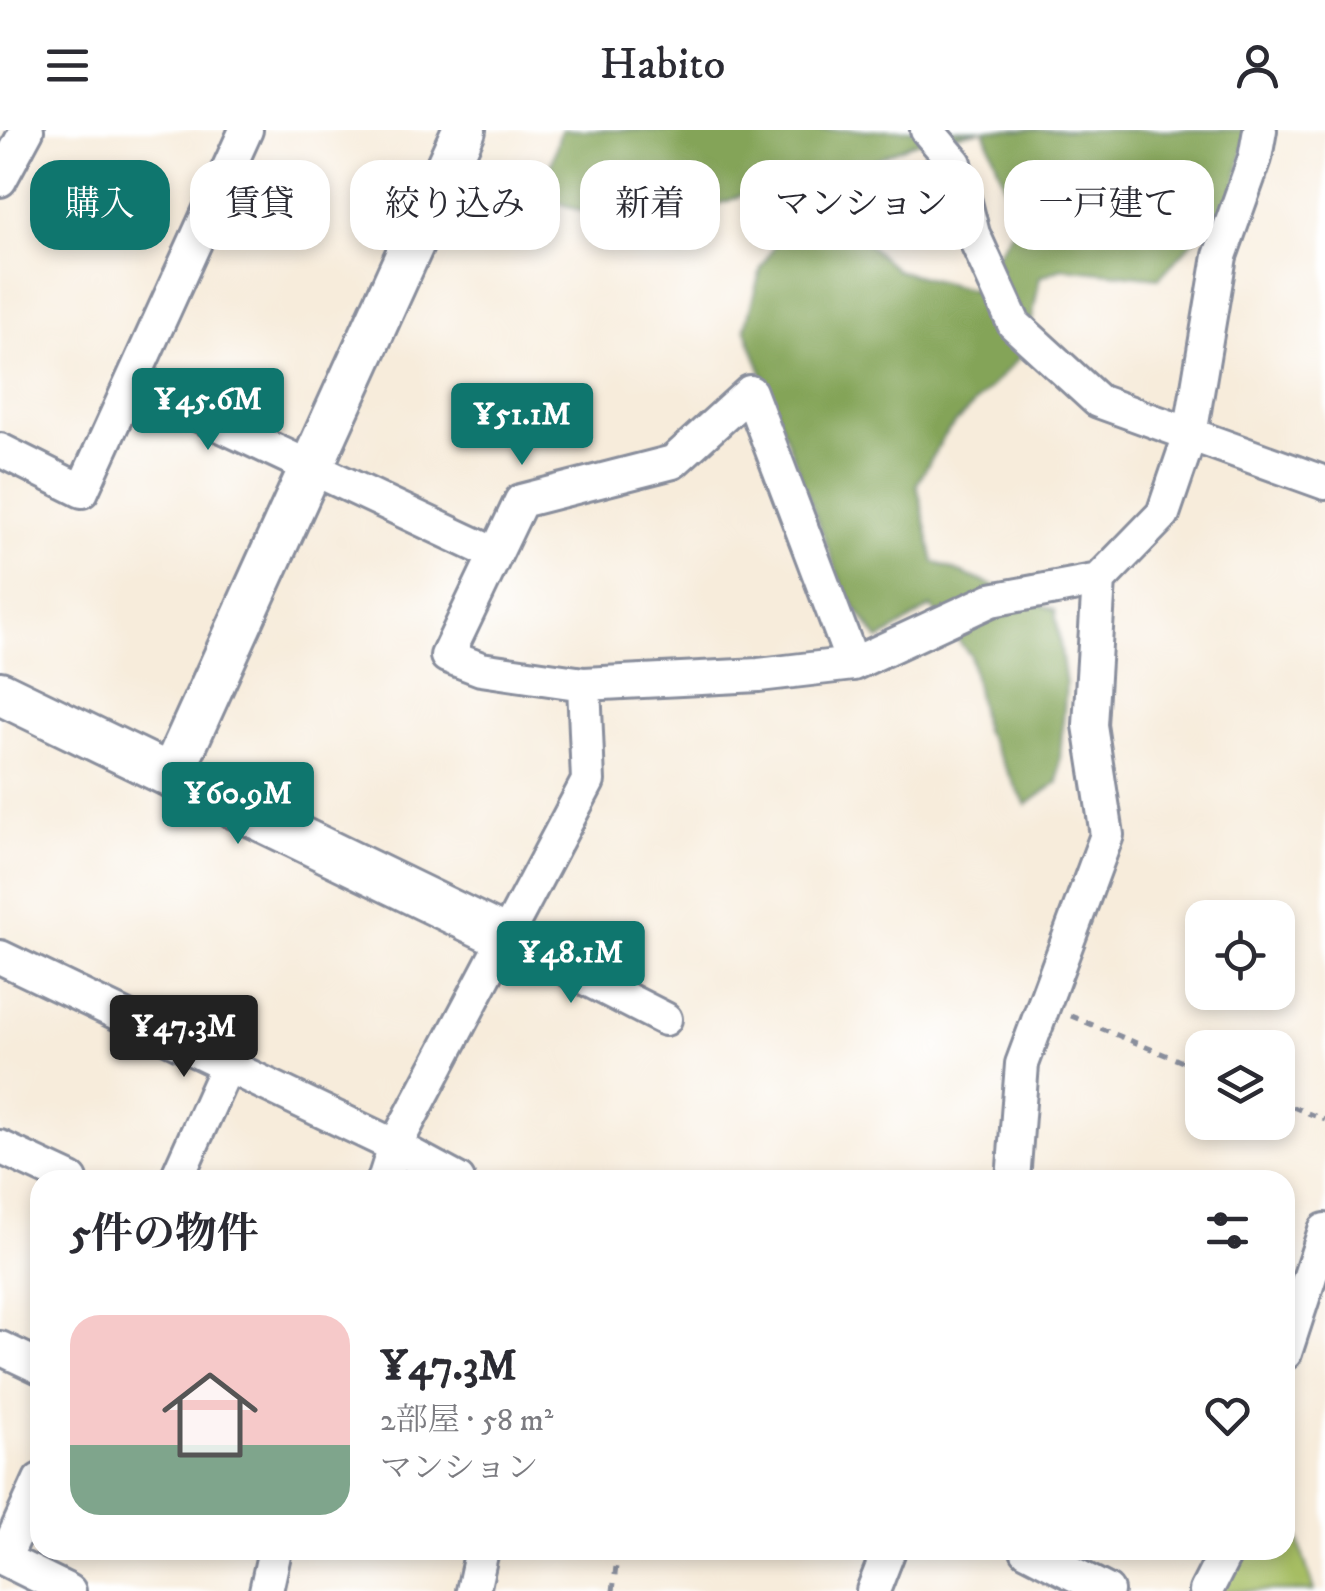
<!DOCTYPE html>
<html lang="ja">
<head>
<meta charset="utf-8">
<style>
  :root { --surface:#fff; --page:#f7f7f7; --text:#2b2b33; --muted:#7c7c81; --accent:#0f766e }
  body { margin:0; font-family:"IM FELL DW Pica","Noto Serif JP",serif; background:var(--page); color:var(--text); height:100vh; display:flex; flex-direction:column; font-size:38px; white-space:nowrap }
  * { box-sizing:border-box; margin:0 }
  p { font-size:32px; color:var(--muted) }
  .icon { flex:none; width:55px; height:55px; fill:none; stroke:currentColor; stroke-width:2; stroke-linecap:round; stroke-linejoin:round }
  .map { position:relative; flex:1; overflow:hidden }
  .details { position:absolute; left:30px; top:1040px; width:1265px; height:390px; display:flex; flex-direction:column; background:var(--surface); border-radius:30px; box-shadow:0 5px 15px #0003 }
  .details>* { flex:none }
  .guide { position:absolute; left:30px; top:30px; width:1265px; height:90px; display:flex; gap:20px }
  .fabs { position:absolute; left:1185px; top:770px; display:grid; gap:20px }
  .fabs a { display:grid; place-items:center; width:110px; height:110px; border-radius:20px; background:var(--surface); box-shadow:0 5px 15px #0003; font-size:50px }
  .price { position:absolute; translate:-50% -85px; padding:0 22px; border-radius:10px; background:var(--accent); color:#fff; font-size:32px; line-height:65px; filter:drop-shadow(0 2px 5px #0008) }
  .price::after { content:''; position:absolute; left:50%; top:60px; width:30px; height:22px; margin-left:-15px; background:inherit; clip-path:polygon(0 0,100% 0,50% 100%) }
  .price.on { background:#222; color:#fff }
  ul { padding:0; list-style:none }
  li { display:flex; align-items:center; gap:30px; height:250px; padding:0 40px }
  li span { display:grid; place-items:center; flex:none; width:280px; height:200px; border-radius:30px; color:#555 }
  li>.icon { margin-inline-start:auto }
  span .icon { width:120px; height:120px; fill:#fffc; stroke-width:1 }
  li b { font-size:42px }
  h2 { display:flex; justify-content:space-between; align-items:center; height:120px; padding:0 40px; font-size:42px }
  .tag { padding:0 35px; border-radius:30px; background:var(--surface); box-shadow:0 5px 15px #0003; font-size:35px; line-height:90px }
  .tag.on { background:var(--accent); color:#fff }
  header { display:flex; justify-content:space-between; align-items:center; height:130px; padding:0 40px; background:var(--surface); font-size:45px; font-weight:600 }
  .map>svg:first-child { display:block }
</style>
</head>
<body>
<header><svg class="icon" aria-label="menu" viewBox="0 0 24 24"><path d="M4 6h16M4 12h16M4 18h16"/></svg>Habito<svg class="icon" aria-label="person" viewBox="0 0 24 24"><circle cx="12" cy="8" r="4"/><path d="M4 21q1-7 8-7t8 7"/></svg></header>
<div class="map">
<svg width="1325" height="1461" viewBox="0 0 1325 1461">
  <rect width="100%" height="100%" fill="#fff"/>
  <filter id="ink" filterUnits="userSpaceOnUse"><feTurbulence type="fractalNoise" baseFrequency=".01" numOctaves="2"/><feDisplacementMap in="SourceGraphic" scale="20" xChannelSelector="R" yChannelSelector="G"/><feConvolveMatrix kernelMatrix="1 2 1 2 8 2 1 2 1" color-interpolation-filters="sRGB"/></filter>
  <filter id="wash" filterUnits="userSpaceOnUse"><feTurbulence type="fractalNoise" baseFrequency=".0048" numOctaves="4" result="noise"/><feDisplacementMap in="SourceGraphic" scale="40" xChannelSelector="R" yChannelSelector="G"/><feGaussianBlur stdDeviation="2.25" result="paint"/><feColorMatrix in="noise" values="0 0 0 0 0 0 0 0 0 0 0 0 0 0 0 0 0 1.4 0 .05"/><feComposite in="paint" operator="in"/></filter>
  <g filter="url(#wash)">
    <rect width="100%" height="100%" fill="#f7ecdb"/>
    <!-- green -->
    <path fill="#a6bd63" stroke="#607660" stroke-width="2.5" d="M1285,1386L1294,1396L1314,1461H1219L1239,1420H1285Z"/>
    <!-- forest -->
    <path fill="#84a459" stroke="#506a5c" stroke-width="2.5" d="M561,0H982L913,13L846,43L796,40L728,71L625,99L542,66Z
      M984,0H1247L1233,68L1159,148L1062,138L1040,147L1026,221L946,303L917,354L934,432L1055,480L1066,555L1058,652L1026,675L984,600L970,525L931,477L879,510L845,464L745,198L761,138L793,85L826,76L896,140L973,160L1018,91Z"/>
  </g>
  <g filter="url(#ink)">
    <g fill="none" stroke-linecap="round" stroke-linejoin="round">
      <defs>
        <path id="minor" d="M927,0L955,33L973,104L1014,194L1098,271L1325,353
          M0,50L27,0
          M133,254L495,424
          M0,320L82,361L246,0
          M853,534L750,262L673,332L521,371L447,526L481,539L584,554L759,545L853,534L991,470L1099,450L1163,384L1190,305L1220,126L1255,28L1260,0
          M506,808L665,889
          M0,827L395,1016L458,1050
          M0,1017L71,1050
          M176,1050L227,936
          M384,1050L395,1016L588,651L584,554
          M1013,1050L1022,934L1107,705L1090,595L1099,450
          M0,1218L40,1237
          M1285,1223L1325,1100
          M1027,1420L1107,1461
          M0,1427L69,1461
          M4,1429L40,1350
          M266,1461L275,1420
          M473,1461L482,1420
          M873,1461L889,1420
          M1206,1461L1227,1420"/>
        <path id="tertiary" d="M0,563L506,808
          M172,644L464,0"/>
      </defs>
      <!-- minor casing -->
      <use href="#minor" stroke="#898e9c" stroke-width="38"/>
      <!-- tertiary casing -->
      <use href="#tertiary" stroke="#898e9c" stroke-width="48"/>
      <!-- path -->
      <path stroke="#898e9c" stroke-width="5" stroke-dasharray="8 8" stroke-linecap="butt" d="M1071,886L1202,940
        M1278,971L1325,990
        M613,1461L618,1420"/>
      <!-- minor -->
      <use href="#minor" stroke="#fff" stroke-width="32"/>
      <!-- tertiary -->
      <use href="#tertiary" stroke="#fff" stroke-width="42"/>
    </g>
  </g>
</svg>
<div class="fabs">
<a><svg class="icon" aria-label="locate" viewBox="0 0 24 24"><circle cx="12" cy="12" r="6"/><path d="M12 2v4M12 18v4M2 12h4M18 12h4"/></svg></a>
<a><svg class="icon" aria-label="layers" viewBox="0 0 24 24"><path d="M12 4l9 5-9 5-9-5zM3 14l9 5 9-5"/></svg></a>
</div>
<b class="price" style="left:208px;top:323px">¥45.6M</b>
<b class="price" style="left:522px;top:338px">¥51.1M</b>
<b class="price" style="left:238px;top:717px">¥60.9M</b>
<b class="price" style="left:571px;top:876px">¥48.1M</b>
<b class="price on" style="left:184px;top:950px">¥47.3M</b>
<div class="guide">
<a class="tag on">購入</a>
<a class="tag">賃貸</a>
<a class="tag">絞り込み</a>
<a class="tag">新着</a>
<a class="tag">マンション</a>
<a class="tag">一戸建て</a>
</div>
<section class="details">
<h2>5件の物件<svg class="icon" aria-label="filters" viewBox="0 0 24 24"><path d="M4 7h16M4 17h16"/><circle cx="9" cy="7" r="2"/><circle cx="15" cy="17" r="2"/></svg></h2>
<ul>
<li><span style="background:linear-gradient(#f6c9c9 65%,#7fa58c 0)"><svg class="icon" aria-label="home" viewBox="0 0 24 24"><path d="M3 11l9-7 9 7M6 9v11h12V9"/></svg></span><div><b>¥47.3M</b><p>2部屋 · 58 m²</p><p>マンション</p></div><svg class="icon" aria-label="heart" viewBox="0 0 24 24"><path d="M12 20l-8-8c-3-5 5-10 8-4 3-6 11-1 8 4z"/></svg></li>
</ul>
</section>
</div>
</body>
</html>
